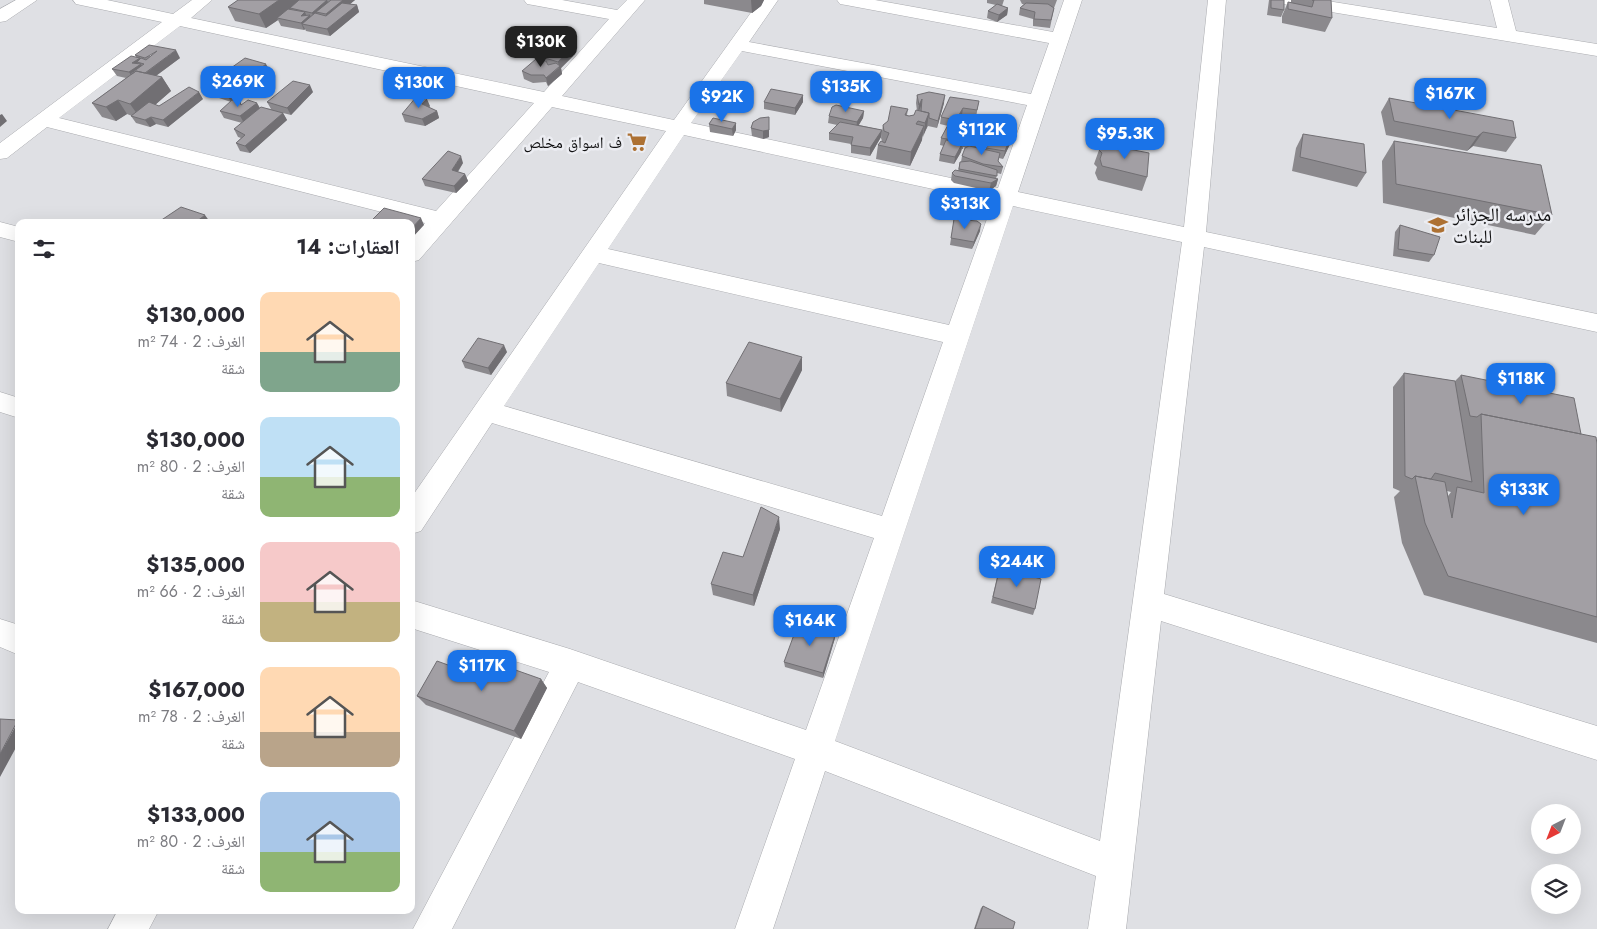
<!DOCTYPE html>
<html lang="ar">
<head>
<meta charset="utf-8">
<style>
  :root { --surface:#fff; --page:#f7f7f7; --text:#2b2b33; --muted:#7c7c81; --accent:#1a73e8 }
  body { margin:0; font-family:Jost,"Noto Naskh Arabic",sans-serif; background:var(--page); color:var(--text); direction:rtl; height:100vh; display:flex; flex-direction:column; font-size:19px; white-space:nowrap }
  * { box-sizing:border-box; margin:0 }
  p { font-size:16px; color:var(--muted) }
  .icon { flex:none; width:28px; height:28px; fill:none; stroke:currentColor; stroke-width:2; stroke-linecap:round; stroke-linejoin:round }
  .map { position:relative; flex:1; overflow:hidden; direction:ltr }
  .details { position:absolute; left:15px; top:219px; width:400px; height:695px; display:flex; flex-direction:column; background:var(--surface); border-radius:10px; box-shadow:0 5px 20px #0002; direction:rtl }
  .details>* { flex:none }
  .needle { width:32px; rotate:222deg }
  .controls { position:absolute; left:1531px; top:804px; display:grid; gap:10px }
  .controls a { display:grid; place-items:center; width:50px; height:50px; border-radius:50%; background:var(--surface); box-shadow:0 5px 20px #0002; font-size:25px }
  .price { position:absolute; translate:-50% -42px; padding:0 11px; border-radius:10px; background:var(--accent); color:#fff; font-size:16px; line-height:32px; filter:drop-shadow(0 1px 2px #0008) }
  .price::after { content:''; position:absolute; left:50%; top:30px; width:15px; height:11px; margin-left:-8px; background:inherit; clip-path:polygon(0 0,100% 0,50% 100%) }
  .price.current { background:#222; color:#fff }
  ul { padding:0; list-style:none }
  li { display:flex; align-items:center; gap:15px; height:125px; padding:0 15px }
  li span { display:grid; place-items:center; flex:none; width:140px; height:100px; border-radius:10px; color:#555 }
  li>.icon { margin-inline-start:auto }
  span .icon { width:60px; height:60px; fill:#fffc; stroke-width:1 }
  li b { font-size:21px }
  h2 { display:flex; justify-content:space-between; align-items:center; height:60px; padding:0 15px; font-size:21px }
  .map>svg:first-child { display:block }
</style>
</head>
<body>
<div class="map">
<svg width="1597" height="929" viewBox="0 0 1597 929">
  <rect width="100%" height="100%" fill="#dfe0e4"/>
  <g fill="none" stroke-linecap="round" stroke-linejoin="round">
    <defs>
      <path id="minor" d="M73,0H107L173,14L192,0H212L191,18L544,92L609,19L533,5L527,4L524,0H562L617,10L627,0H645L562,96L674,120L760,0H778L749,42L1031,94L1049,43L846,5L840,4L837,0H875L1053,32L1064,0H1082L1018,192L1184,227L1208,0H1226L1206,232L1597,314V332L1204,247L1164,594L1597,726V760L1161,621L1126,929H1088L1096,876L825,771L773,929H735L795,759L578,682L452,929H413L549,672L411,628V600L570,649L806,730L874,538L492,423L421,531L411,534V498L666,131L552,107L419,260L411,262V239L425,223L47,127L7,158L0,159V143L162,22L76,4ZM180,26L534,103L436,211L59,118ZM742,51L1027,105L998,188L691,123ZM684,135L993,202L949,325L608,249ZM1013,206L1182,242L1100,841L835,741ZM599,263L943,342L882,516L504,406Z
        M1280,0H1321L1497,28L1490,0H1508L1516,31L1597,44V56L1289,5L1283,4Z
        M0,222L19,227V242L0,237Z
        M0,392L19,398V418L0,412Z
        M0,619L19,625V655L0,647Z
        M118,910H159L149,929H108Z"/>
      <path id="tertiary" d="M16,0H37L6,21L0,22V9Z"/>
    </defs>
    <!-- minor casing -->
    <use href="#minor" stroke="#aaabaf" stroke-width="1"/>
    <!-- tertiary casing -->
    <use href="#tertiary" stroke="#aaabaf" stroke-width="1"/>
    <!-- minor -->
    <use href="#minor" fill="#fff" fill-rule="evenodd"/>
    <!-- tertiary -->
    <use href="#tertiary" fill="#fff" fill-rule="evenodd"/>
  </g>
  <!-- wall -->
  <path fill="#8b898d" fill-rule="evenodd" d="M238,0H355L350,4L357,5L359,12L330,36L306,31L305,29L304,30L281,26L278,20L266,28L235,21L228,7Z
    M704,0H764L761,6L752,13L704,4Z
    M987,0H1004L1002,6L1008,8L1007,15L997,22L987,18L988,11L996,5L987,3Z
    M1020,0H1057L1054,8L1053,7L1054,8L1050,28L1033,26V19L1019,15L1020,8L1024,4H1022Z
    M1269,0H1284V10L1281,17L1267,15Z
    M1291,0H1331L1332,18L1325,32L1282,23V16L1288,2L1291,3Z
    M135,55L180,58L156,76L162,77L171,91L155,105L159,106L203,99L168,127L156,124L150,127L136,123L131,116H132L127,114L116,121L102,117L92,103L126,78L117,76L112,69L136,57Z
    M573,56L561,68L562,74L548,86L546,82L533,83L524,79L522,71L546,61L545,58Z
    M270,71L233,100L240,102L242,105L257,103L260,108L271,109L267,102L313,92L291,115L283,113L287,120L250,153L240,151L236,143L241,138L238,137L234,129L242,123L224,118L220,111L231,102L216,97L211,90L227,77L224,73Z
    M803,95V102L795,115L764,109V102Z
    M917,95L944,103L937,128L928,126L922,137V140L910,166L876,159L878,145L882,141L881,138L883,125L908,109L907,115L909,116L914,115L917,111L916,103Z
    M1389,98L1516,138L1506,152L1473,146L1467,151L1386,135L1381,112Z
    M979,101L976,117L962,115L956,124L986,130L985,137L981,149L986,150V148L1010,144L1003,159L999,158L998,161L1003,167L1001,174L997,173L996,179H998L996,186L989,191L954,183L951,180L952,173L958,171L960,162H961L962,156L966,148L963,147V149H962L961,152L954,164L939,161L940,154L944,146L940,145L941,138L948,126L940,124L941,117Z
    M430,106L429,108L437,111L439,118L425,126L405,122L402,114Z
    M864,111L863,118L859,125L882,130L881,137L870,156L851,153V144L829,140V133L837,125L828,123L829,116Z
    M713,118L736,130L733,136L710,132L709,124Z
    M753,122L769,137L763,139L752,136L751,128Z
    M1303,134L1366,173L1357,187L1292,171L1296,148Z
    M1394,141L1552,215L1535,235L1383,203L1382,161Z
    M1099,150L1147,177L1142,191L1098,180L1095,173L1097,167L1094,164Z
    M463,163L458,172L465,174L468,181L456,193L425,186L422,179Z
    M954,219L980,231L972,249L950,245Z
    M1400,225L1434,255L1429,262L1393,256L1395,232Z
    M507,352L491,375L465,368L462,361Z
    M802,357V370L781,412L727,396L726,383Z
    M1404,373L1455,381L1461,375L1581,434L1597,444V643L1424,595L1402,543L1394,497L1400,491L1393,488V387ZM1447,491L1451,492L1448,496Z
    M780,529L754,606L713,595L711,584L743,557Z
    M1000,567L1035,609L1033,615L991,603L998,573Z
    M835,638L823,678L785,667L784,662Z
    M541,679L547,688L521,739L426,705L417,696Z
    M983,906L1013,929H974L981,908Z"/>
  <!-- shaded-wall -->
  <path fill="#716f73" d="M279,0H304L290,8L291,10L277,18L278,20L266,28L259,14Z
    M327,0L330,7L316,12L319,17L315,20L312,13Z
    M343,0H355L329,21L326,14Z
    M751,0H764L761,6L752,13Z
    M357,5L359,12L330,36L327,29Z
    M1008,8L1007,15L997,22L999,15Z
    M305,12L307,17L310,15L313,22L302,24L305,29L304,30L301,23V16Z
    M571,48L573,56L561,68L562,74L548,86L546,78L559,68L558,62Z
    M176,50L180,58L146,83L142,76Z
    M140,58L144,64L137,62L139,65L141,64L145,71L130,74L134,80L129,72L132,63Z
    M266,64L270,71L231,102L227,95Z
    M162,77L171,91L140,118L130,104Z
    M310,85L313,92L291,115L287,108Z
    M199,92L203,99L168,127L163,120Z
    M803,95V102L795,115V108Z
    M945,95L944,103L937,128L938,121Z
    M427,99L430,106L425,112L422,104Z
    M922,99L921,106L918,113L919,105Z
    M118,100L127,114L116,121L106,107Z
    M240,102L244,110L257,103L261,111L244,123L240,116Z
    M963,108L962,115L955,127L956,120Z
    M437,111L439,118L425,126L422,119Z
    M864,111L863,118L856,129L857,122Z
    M283,113L287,120L250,153L245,146Z
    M929,113L927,127L923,137L925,123Z
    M2,114L7,121L0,127V115Z
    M151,117L156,124L150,127L145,120Z
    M769,117V137L763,139V131Z
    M736,123V130L733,136L732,129Z
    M924,126L922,140L910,166L911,152Z
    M882,130L881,137L870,156V148Z
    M986,130L985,137L980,152L981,145Z
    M1483,132L1473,146L1467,151L1477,137Z
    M1011,136L1010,144L1003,159L1005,151Z
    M962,144L961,152L954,164L955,157Z
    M461,156L463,163L454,177L452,170Z
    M465,174L468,181L456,193L454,186Z
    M998,179L996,186L989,191L991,183Z
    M205,215L210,222H196Z
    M421,218L424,225L411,239V229Z
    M981,224L980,231L972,249L974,242Z
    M504,345L507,352L491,375L488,368Z
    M802,357V370L781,412L780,399Z
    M779,517L780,529L754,606L753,595Z
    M836,632L835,638L823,678V673Z
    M541,679L547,688L521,739L514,731Z
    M19,720V742L0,777V754Z"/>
  <!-- building -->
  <path fill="#a29fa4" stroke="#716f73" d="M238,0H279L259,14L228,7Z
    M299,0H327L312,13L290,8Z
    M331,0H343L326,14L316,12Z
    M1271,0H1284V10L1271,8Z
    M1312,0H1331L1332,18L1288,9V2L1312,7L1314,0Z
    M342,3L357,5L327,29L302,24L315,13L326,16Z
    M1026,3L1048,4L1054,8L1051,20L1034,19L1035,12L1020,8Z
    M997,4L1008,8L999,15L988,11Z
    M288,9L305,12L301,16L310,15L301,23L277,18Z
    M149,45L176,50L145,73L136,71L132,74H130L144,64L137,62L141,58L146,60L157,51L145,58L135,55Z
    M552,48H571L558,62L545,58Z
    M131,56L140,58L132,63L141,64L129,72L112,69Z
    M245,58L266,64L227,95L211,90L230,74L224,73Z
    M536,59L546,61L548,65L556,63L560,66L546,78L544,75H531L522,71Z
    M136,71L162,77L130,104L118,100L106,107L92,103Z
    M293,81L310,85L287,108L267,102Z
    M189,87L199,92L163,120L151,117L145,120L131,116L149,102L159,106Z
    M771,89L803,95L795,108L764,102Z
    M929,92L945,95L938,121L929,118V113L921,111L922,99L919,105L917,95Z
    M417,96L427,99L422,104L437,111L422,119L402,114Z
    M950,97L979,101L977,110L963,108L956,120L941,117Z
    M1389,98L1513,121L1516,138L1483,132L1477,137L1394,121Z
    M232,100L240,102L241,105L248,100L257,103L240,116L220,111Z
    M836,105L864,111L857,122L829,116L832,107Z
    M891,106L908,109L905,115L909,116L914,115L916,110L929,113L925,123L918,121L916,124L924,126L911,152L878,145L881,141L885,143L889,133L884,131L883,125L888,121Z
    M261,107L283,113L245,146L236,143L245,135L234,129Z
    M769,117V130L763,131L751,128L753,122L760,118Z
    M713,118L736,123L732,129L709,124Z
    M840,122L882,130L870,148L851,145L853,137L829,133Z
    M949,123L986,130L981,145L965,140L964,142L941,138Z
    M994,131L1011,136L1005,151L986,148Z
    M1303,134L1364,144L1366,173L1300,157Z
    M946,140L962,144L955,157L940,154Z
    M1394,141L1541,165L1552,215L1396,184Z
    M1108,145L1149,153L1147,177L1102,166L1100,159L1102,153L1099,150Z
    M969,146L996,152L1000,153L998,161L1003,167L983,164L962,156L965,148Z
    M448,151L461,156L452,170L465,174L454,186L422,179Z
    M970,161L997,170V176L959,169L960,162Z
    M955,170L998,179L991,183L955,176L952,173Z
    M181,207L205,215L196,222H163L160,221Z
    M384,208L421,218L411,229V222H370Z
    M954,219L977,221L981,224L974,242L951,238Z
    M1400,225L1440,237L1434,255L1398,249Z
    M478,338L504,345L488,368L462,361Z
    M749,342L802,357L780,399L726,383Z
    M1404,373L1455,381L1472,482L1435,473L1431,479L1415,476L1412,479L1405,476Z
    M1461,375L1574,398L1581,434L1481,414L1477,417L1470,416Z
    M1481,414L1596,437L1597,444V617L1448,576L1425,523L1415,476L1445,482L1452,518L1457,487L1484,493Z
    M761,507L779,517L753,595L711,584L723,552L743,557Z
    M1000,567L1041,579L1035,609L993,597Z
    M799,621L836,632L823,673L784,662Z
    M437,661L481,677L490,661L541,679L514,731L417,696Z
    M0,719L18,720L0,754Z
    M983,906L1015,922L1013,929H975Z"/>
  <!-- icons -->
  <defs>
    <symbol id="supermarket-bare" viewBox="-9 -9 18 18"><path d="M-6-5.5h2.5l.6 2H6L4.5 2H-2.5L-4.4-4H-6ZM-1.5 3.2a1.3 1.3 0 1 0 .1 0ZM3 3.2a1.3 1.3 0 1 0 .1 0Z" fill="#ad7133" stroke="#ecedf2" stroke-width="2.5" paint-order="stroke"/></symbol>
    <symbol id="school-bare" viewBox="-9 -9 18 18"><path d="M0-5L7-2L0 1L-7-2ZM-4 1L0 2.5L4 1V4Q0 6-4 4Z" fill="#ad7133" stroke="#ecedf2" stroke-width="2.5" paint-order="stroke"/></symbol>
  </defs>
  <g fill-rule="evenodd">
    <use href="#supermarket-bare" x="623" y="128" width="28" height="28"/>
    <use href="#school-bare" x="1424" y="211" width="28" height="28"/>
  </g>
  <g text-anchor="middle" stroke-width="5" stroke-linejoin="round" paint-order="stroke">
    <!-- far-poi labels -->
    <g font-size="16" fill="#101011" stroke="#ecedf2" text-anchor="end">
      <text x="622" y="148">ف اسواق مخلص</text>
    </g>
    <!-- poi labels -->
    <g font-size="19" fill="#101011" stroke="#ecedf2" text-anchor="start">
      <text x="1453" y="221">مدرسه الجزائر<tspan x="1453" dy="22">للبنات</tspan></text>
    </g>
  </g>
</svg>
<div class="controls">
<a><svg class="needle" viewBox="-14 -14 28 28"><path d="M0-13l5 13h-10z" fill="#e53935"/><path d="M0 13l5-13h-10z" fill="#7c7c81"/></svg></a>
<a><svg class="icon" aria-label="layers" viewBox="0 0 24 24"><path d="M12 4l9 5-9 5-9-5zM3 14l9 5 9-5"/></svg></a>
</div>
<b class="price current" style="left:541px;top:68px">$130K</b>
<b class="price" style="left:238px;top:108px">$269K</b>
<b class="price" style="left:419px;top:109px">$130K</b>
<b class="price" style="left:846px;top:113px">$135K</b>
<b class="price" style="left:1450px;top:120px">$167K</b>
<b class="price" style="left:722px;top:123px">$92K</b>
<b class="price" style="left:982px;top:156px">$112K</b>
<b class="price" style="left:1125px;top:160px">$95.3K</b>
<b class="price" style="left:965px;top:230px">$313K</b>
<b class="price" style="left:1521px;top:405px">$118K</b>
<b class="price" style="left:1524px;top:516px">$133K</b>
<b class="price" style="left:1017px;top:588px">$244K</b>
<b class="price" style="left:810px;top:647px">$164K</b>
<b class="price" style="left:482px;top:692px">$117K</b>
<section class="details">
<h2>العقارات: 14<svg class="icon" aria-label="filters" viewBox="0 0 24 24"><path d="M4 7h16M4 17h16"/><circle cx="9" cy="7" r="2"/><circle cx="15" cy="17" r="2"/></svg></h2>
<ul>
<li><span style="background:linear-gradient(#ffd9b3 60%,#7fa58c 0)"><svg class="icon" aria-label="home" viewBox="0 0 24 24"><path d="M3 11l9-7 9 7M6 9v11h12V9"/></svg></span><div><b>$130,000</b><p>الغرف: 2 · 74 m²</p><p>شقة</p></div></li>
<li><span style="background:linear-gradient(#bfe0f5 60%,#8fb573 0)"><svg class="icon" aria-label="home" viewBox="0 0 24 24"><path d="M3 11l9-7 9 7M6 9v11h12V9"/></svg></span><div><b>$130,000</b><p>الغرف: 2 · 80 m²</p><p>شقة</p></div></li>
<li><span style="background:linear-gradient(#f6c9c9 60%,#c2b280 0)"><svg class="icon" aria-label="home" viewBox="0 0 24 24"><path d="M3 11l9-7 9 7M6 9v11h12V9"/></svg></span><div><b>$135,000</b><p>الغرف: 2 · 66 m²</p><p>شقة</p></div></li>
<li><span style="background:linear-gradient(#ffd9b3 65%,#b9a48a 0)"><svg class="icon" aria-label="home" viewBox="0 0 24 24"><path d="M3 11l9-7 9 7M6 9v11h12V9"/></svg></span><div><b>$167,000</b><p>الغرف: 2 · 78 m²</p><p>شقة</p></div></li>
<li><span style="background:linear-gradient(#a9c7e8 60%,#8fb573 0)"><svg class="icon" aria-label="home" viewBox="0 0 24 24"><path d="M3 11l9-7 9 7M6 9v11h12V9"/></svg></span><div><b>$133,000</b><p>الغرف: 2 · 80 m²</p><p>شقة</p></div></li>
</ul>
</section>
</div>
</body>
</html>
